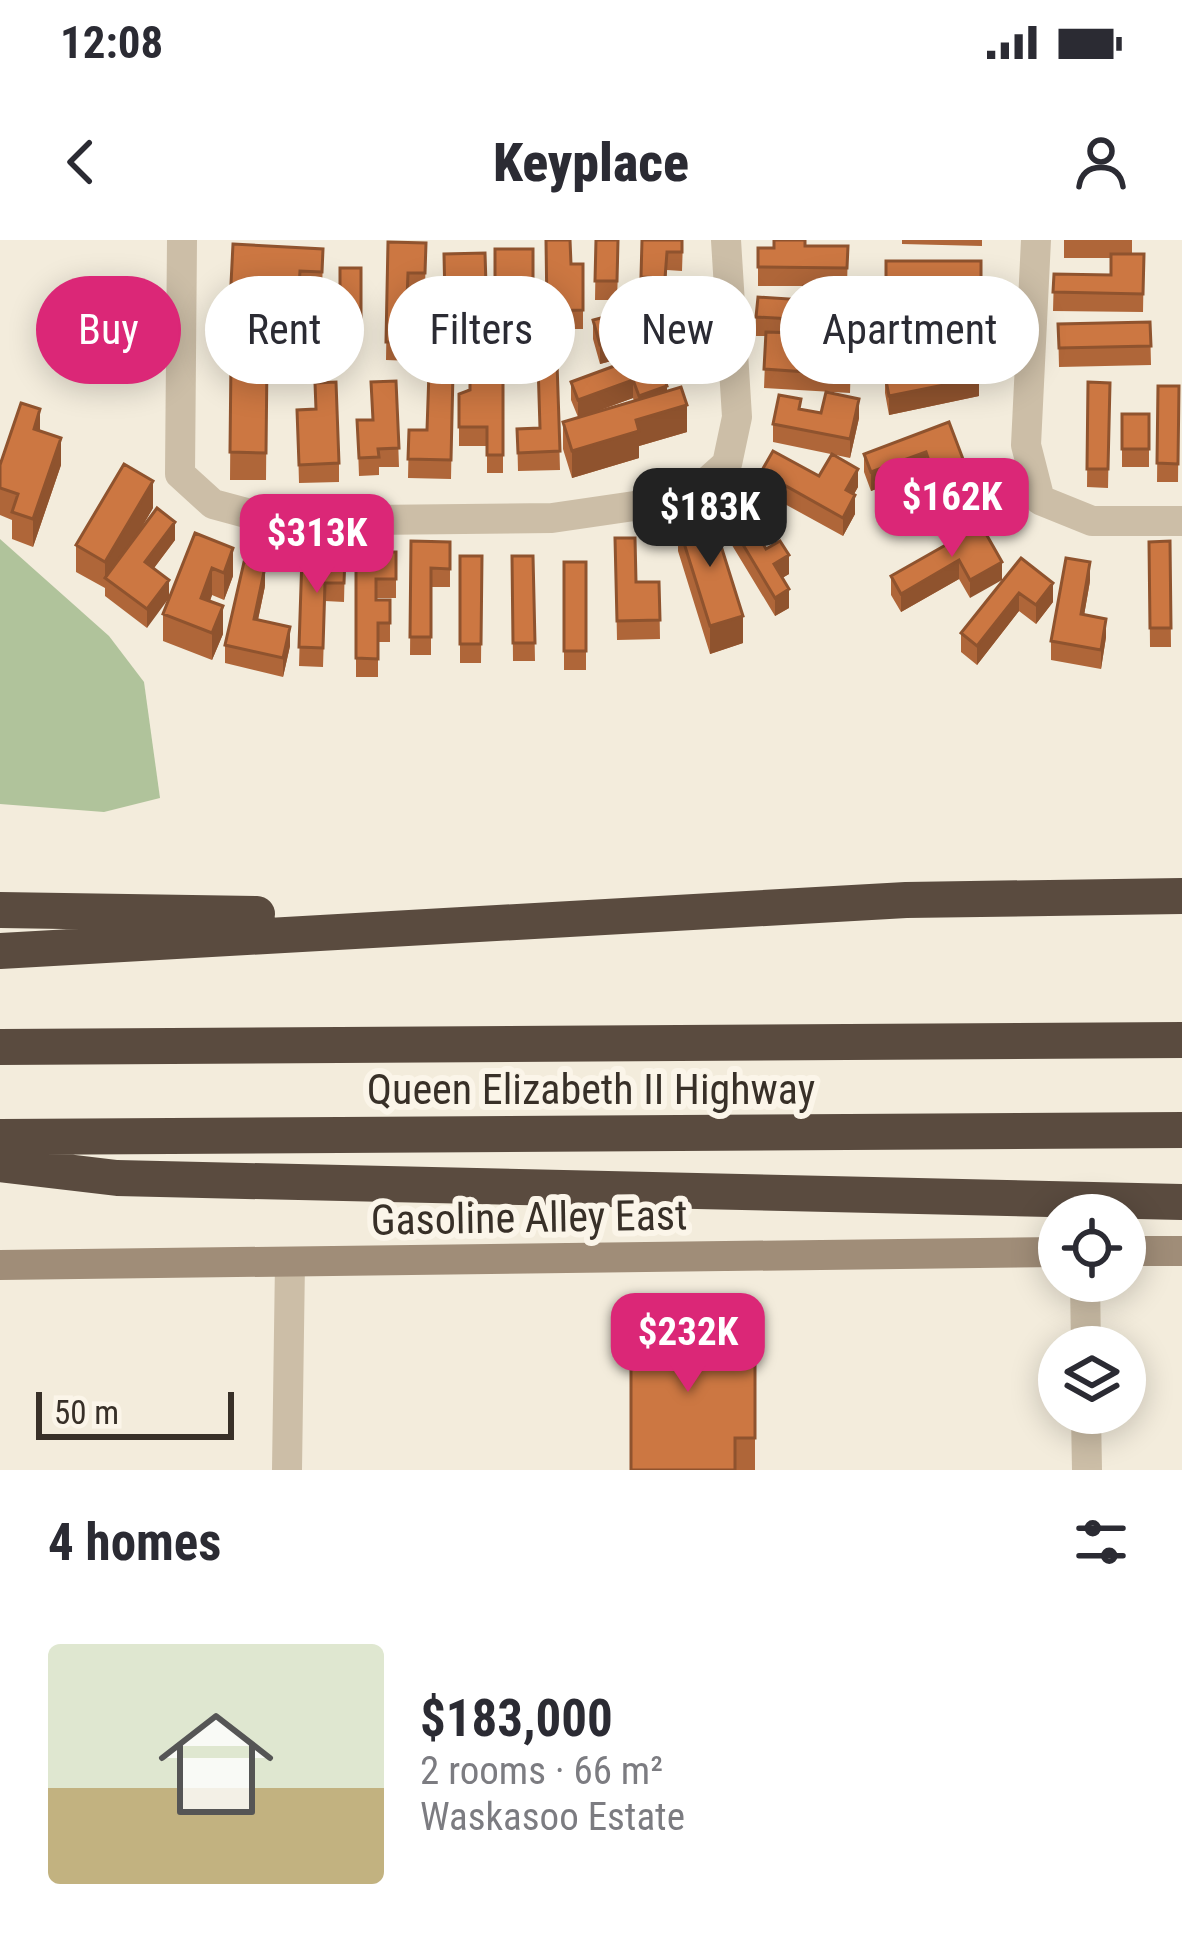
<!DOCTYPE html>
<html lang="en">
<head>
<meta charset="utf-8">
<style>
  :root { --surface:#fff; --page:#f7f7f7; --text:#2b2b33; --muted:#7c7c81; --accent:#db2777 }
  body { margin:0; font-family:"Roboto Condensed",sans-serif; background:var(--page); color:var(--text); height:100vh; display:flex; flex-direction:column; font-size:45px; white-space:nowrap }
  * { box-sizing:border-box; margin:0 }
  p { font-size:39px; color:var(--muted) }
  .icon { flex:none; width:66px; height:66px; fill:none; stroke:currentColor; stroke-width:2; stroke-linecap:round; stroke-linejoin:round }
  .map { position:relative; height:1230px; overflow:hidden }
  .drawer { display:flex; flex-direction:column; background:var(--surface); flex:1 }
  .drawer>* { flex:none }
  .banner { position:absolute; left:36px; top:36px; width:1110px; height:108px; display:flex; gap:24px }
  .controls { position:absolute; left:1038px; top:954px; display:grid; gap:24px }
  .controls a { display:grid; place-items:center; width:108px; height:108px; border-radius:50%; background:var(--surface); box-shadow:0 6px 30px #0003; font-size:60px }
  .scale { position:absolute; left:36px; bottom:30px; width:198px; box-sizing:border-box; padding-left:12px; border:6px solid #383028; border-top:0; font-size:33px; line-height:42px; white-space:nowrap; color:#383028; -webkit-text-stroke:9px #fbf5e9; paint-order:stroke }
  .price { position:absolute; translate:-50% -102px; padding:0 27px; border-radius:24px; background:var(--accent); color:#fff; font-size:39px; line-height:78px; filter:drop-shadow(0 3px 6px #0008) }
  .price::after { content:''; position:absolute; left:50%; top:72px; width:36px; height:27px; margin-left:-18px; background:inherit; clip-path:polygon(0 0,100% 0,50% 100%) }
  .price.on { background:#222; color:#fff }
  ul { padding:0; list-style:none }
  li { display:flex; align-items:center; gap:36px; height:300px; padding:0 48px }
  li span { display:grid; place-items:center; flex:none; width:336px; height:240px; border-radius:12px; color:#555 }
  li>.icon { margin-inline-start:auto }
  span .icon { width:144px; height:144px; fill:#fffc; stroke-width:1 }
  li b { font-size:51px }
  h2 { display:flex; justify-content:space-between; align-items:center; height:144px; padding:0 48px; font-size:51px }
  .tag { padding:0 42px; border-radius:54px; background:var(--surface); box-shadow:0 6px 30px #0003; font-size:42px; line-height:108px }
  .tag.on { background:var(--accent); color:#fff }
  .status { display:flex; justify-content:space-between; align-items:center; height:84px; padding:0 60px; background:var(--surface); direction:ltr }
  .status svg { height:33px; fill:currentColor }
  header { display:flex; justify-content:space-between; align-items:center; height:156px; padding:0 48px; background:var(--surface); font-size:54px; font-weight:800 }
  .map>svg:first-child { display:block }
</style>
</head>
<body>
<div class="status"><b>12:08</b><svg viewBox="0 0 49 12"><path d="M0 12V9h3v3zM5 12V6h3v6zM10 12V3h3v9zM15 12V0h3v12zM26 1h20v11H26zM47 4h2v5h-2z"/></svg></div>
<header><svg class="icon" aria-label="back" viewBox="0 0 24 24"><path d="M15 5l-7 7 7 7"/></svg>Keyplace<svg class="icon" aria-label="person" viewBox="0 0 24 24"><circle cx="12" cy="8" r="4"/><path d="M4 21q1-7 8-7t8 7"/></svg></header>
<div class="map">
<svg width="1182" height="1230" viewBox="0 0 1182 1230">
  <rect width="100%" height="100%" fill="#f3ecdc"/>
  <!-- green -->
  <path fill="#b0c39b" d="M0,299L109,396L144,442L160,558L104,572L0,564Z"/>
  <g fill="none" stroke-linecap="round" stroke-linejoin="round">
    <!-- street -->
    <path stroke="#ccbea7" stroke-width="30" d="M182,0L180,234L213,264L276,281L552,278L689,258L727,224L737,177L726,0
      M1036,0L1026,205L1040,260L1092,281H1182
      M1085,1041L1086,1107
      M1086,1173L1087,1230
      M287,1230L290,1022"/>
    <!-- secondary -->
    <path stroke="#a08d78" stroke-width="30" d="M1125,1011H1182
      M0,1025L1059,1012"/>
    <!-- highway -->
    <path stroke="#5a4b3f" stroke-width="36" d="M0,670L257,674
      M0,711L906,660L1182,656
      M0,807L1182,800
      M0,897L1182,890
      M0,924L117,938L1182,962"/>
  </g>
  <!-- wall -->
  <path fill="#af6639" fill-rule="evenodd" d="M546,0L571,24H583V89H547Z
    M596,0H619L617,60H595Z
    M642,0H683L682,31L667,30L665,57L641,56Z
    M902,0H982V6L902,4Z
    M1064,0H1132V14H1144L1143,72L1053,71L1054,34L1111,35V18H1064Z
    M388,2L426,3L425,51H408V59L423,60L422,102H412V121L386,120Z
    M805,6H848L847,47L811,46L847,48L846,100L796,98V113L851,117L850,153L764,148L766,96H756V77L804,60V46H758V8Z
    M323,9L322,59L300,58L299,68L311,87H323V125L267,124L266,240H230L231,123H227V88L275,89V73L231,71V44Z
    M495,9H533V58H515V66H527V106H495Z
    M485,13L486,63L465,64L466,125H446L444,14Z
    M886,21H981V75H978L979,156L889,175L885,153V135L931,127L930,112L899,114L898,77L957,73V58H886Z
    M340,28H361V108H340Z
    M593,80L689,95L630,107V116L600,124L593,99Z
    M1150,82L1151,125L1059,127L1058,84Z
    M655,111L667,151L687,192L639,206V218L572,238L563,209V182L578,177L571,160V142ZM633,158L634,161L595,172Z
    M557,123L560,230L518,231L517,189L540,188Z
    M503,131V233H487V206H459V154Z
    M453,133L451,239L408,238L409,190H427Z
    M396,141L399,227H379V235L359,236L357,180H372Z
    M1088,142L1110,143L1108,248L1087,247Z
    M1158,146H1179L1178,242H1157Z
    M801,169L859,178L850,218L773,202V184Z
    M297,170L339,223V242L299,243Z
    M1122,174H1149V227H1122Z
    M949,182L963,237L932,248L926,230L871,251L864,232V214Z
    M40,191L61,225L33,307L12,299V280L0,275V225Z
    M761,232L819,236L858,247L854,254L855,274L843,296L761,251Z
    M153,268L137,295L175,300L154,328L147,388L105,356V348L76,332V305Z
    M724,273L766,309L789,334L782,338L789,368L775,376L724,292Z
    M678,284L743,403L710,414L678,311Z
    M981,285L970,358L959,339L901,372L891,355V336Z
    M195,293L233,336L224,360L212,355L210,361L223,394L212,420L163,401V374Z
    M615,298L636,342H659L660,399L617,400Z
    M411,301L450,302V347H431V415H410Z
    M1170,301L1171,407H1150L1149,302Z
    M356,312H396V358H376V360H390V402H378V437H356Z
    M302,316L345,318L344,362L325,361L323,427L299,426Z
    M460,316H482L481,423H460Z
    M512,316H533L535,421H513Z
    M1021,318L1053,362L1036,384L1019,371L977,425L961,412V393Z
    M564,322H586V430H564Z
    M1090,341L1084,375L1106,397L1101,429L1051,420V401Z
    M265,346L258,380L290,406L283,437L225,423V405Z
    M755,1114V1230H631Z"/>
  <!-- shaded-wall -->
  <path fill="#8f532e" d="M689,76V95L630,107V116L600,124V105L628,89Z
    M979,138V156L889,175V156Z
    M633,140V158L578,178V160Z
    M667,146V164L639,175V156Z
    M859,159V178L850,218V199Z
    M687,165V192L639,206V218L572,238V211L636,180Z
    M40,169V196L34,189Z
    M61,198V225L33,307V279Z
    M926,212V230L871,251V232Z
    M963,219V237L932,248V230Z
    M858,229V247L846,268V250Z
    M153,241V268L110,341L105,338V349V322Z
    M855,255V274L843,296V278Z
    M175,282V300L145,340V322Z
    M233,308V336L224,360V333Z
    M789,315V334L774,343V324Z
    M959,320V339L901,372V354Z
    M1002,322V340L970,358V340Z
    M1090,322V341L1081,393V374Z
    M265,327V346L254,398V379Z
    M212,328V355L201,385V358Z
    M169,340V358L147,388V369Z
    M1053,343V362L1036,384V365Z
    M789,349V368L775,376V358Z
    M1019,353V371L977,425V406Z
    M223,366V394L212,420V393Z
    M743,376V403L710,414V386Z
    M1106,379V397L1101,429V410Z
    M290,387V406L283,437V418Z"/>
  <!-- building -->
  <path fill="#cc7742" stroke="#8f532e" stroke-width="3" d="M546,0H570L571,24H583V70L547,71Z
    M596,0H618L617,41H595Z
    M642,0H682V12H667L665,38L641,37Z
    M774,0H805V6H848L847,28L758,27V8H774Z
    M388,2L426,3L425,33H408L407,59L423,60L422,83H412V102H386Z
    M233,4L323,9L322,32L300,31L299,47L231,44Z
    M495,9H533V39L515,40V66H527V87H495Z
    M485,13L486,45H465L466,106L446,107L444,14Z
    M1111,14H1144L1143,54L1053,52L1054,34L1111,35Z
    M886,21H981V56H957V39H886Z
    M340,28H361V89H340Z
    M804,46L847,48L846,82L756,77L758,57L804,60Z
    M684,56L689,76L628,89L630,97L600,105L593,80Z
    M275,67L311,68V87H323V107L227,104V88L275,89Z
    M978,72L980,106L931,109L930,94L899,96L898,77Z
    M1150,82L1151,106L1059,108L1058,84Z
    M766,92L796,93L794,113L851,117L850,135L764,129Z
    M655,111L667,146L639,156L633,140L578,160L571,142Z
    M231,119L267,120L266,213L230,212Z
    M977,120L979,138L889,156L885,135Z
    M557,123L560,211L518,213L517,189L540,188L538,124Z
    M470,131H503V215H487V187H459V154L470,150Z
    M429,132L453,133L451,220L408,219L409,190H427Z
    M396,141L399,208L378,209L379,217L359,218L357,180H373L371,142Z
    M336,142L339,223L299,225L297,170L316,169L315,143Z
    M1088,142L1110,143L1108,229H1087Z
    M1158,146H1179L1178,224L1157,223Z
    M681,147L687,165L636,180L639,191L572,211L563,182Z
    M826,152L859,159L850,199L773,184L779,155L801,159L799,169L821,173Z
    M21,163L40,169L34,189L61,198L33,279L12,272L18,254L0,248V225Z
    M1122,174H1149V209H1122Z
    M949,182L963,219L932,230L926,212L871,232L864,214Z
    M773,211L819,236L832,214L858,229L846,250L855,255L843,278L761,232Z
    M124,224L153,241L105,322L76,305Z
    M740,264L766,309L780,301L789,315L774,324L789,349L775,358L724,273Z
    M157,268L175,282L145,322L169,340L147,369L105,338Z
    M711,274L743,376L710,386L678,284Z
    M981,285L1002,322L970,340L959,320L901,354L891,336Z
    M195,293L233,308L224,333L212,328L201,358L223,366L212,393L163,374Z
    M615,298H635L636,342H659L660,380L617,381Z
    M411,301L450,302V329L431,328V397H410Z
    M1170,301L1171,388H1150L1149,302Z
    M356,312H396V339H376V360H390V383H378V419L356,418Z
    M302,316L345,318L344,343H325L323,408L299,407Z
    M460,316H482L481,404H460Z
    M512,316H533L535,403H513Z
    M1021,318L1053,343L1036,365L1019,353L977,406L961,393Z
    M1066,318L1090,322L1081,374L1106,379L1101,410L1051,401Z
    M244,322L265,327L254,379L290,387L283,418L225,405Z
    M564,322H586V411H564Z
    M631,1078H727V1114H755V1198H735V1230H631Z"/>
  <g text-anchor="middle" stroke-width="12" stroke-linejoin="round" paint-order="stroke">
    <!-- street labels -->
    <g font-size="42" fill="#383028" stroke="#fbf5e9">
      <text x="591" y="864">Queen Elizabeth II Highway</text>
      <text transform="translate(529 977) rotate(-1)" y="15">Gasoline Alley East</text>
    </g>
  </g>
</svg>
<div class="controls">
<a><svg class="icon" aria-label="locate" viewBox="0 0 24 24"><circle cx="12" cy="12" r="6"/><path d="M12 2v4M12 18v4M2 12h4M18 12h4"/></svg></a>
<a><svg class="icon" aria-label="layers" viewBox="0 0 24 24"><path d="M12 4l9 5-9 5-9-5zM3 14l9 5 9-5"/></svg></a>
</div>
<div class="scale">50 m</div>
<b class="price" style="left:952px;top:320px">$162K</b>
<b class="price on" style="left:710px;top:330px">$183K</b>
<b class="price" style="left:317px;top:356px">$313K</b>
<b class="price" style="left:688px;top:1155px">$232K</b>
<div class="banner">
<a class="tag on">Buy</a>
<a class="tag">Rent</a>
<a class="tag">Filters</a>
<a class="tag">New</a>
<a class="tag">Apartment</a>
</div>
</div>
<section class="drawer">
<h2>4 homes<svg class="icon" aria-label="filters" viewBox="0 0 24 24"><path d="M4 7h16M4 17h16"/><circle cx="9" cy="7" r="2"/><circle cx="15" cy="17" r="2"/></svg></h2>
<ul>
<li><span style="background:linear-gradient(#dfe7d0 60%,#c2b280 0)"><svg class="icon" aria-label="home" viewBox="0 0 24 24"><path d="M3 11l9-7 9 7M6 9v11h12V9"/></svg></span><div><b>$183,000</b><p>2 rooms · 66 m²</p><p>Waskasoo Estate</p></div></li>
</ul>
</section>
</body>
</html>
